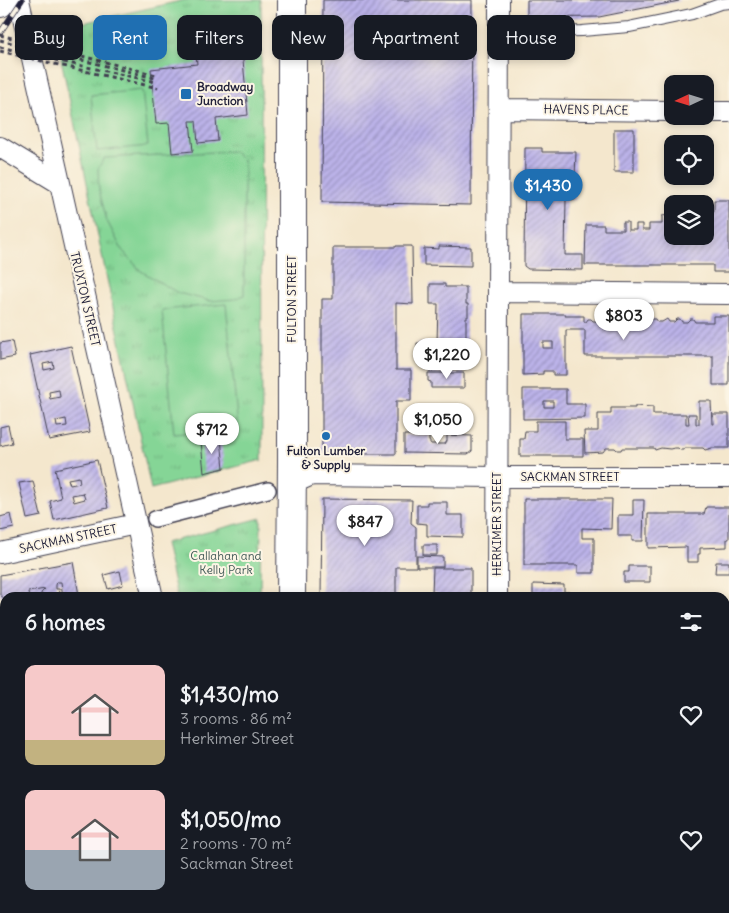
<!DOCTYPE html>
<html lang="en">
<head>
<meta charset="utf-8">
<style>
  :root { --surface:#171b24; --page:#20242c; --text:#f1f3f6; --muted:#9ea1a6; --accent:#1f6fb2 }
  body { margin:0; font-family:Delius,sans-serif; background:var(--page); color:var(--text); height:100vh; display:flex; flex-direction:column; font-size:19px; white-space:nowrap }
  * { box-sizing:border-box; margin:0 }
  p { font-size:16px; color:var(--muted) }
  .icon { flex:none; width:28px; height:28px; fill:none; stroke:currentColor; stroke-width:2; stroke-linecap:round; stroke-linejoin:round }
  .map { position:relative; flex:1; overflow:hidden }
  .details { position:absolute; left:0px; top:592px; width:730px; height:321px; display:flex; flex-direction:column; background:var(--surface); border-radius:15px 15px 0 0; box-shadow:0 2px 8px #0003 }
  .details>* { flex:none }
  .top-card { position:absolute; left:15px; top:15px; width:700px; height:45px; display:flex; gap:10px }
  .needle { width:32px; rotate:266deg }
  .tools { position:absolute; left:664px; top:75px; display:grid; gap:10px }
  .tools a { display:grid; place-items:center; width:50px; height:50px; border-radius:10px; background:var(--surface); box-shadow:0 2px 8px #0003; font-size:25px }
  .price { position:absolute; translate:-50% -42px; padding:0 11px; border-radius:18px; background:#fff; color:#222; font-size:16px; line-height:32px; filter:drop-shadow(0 1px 2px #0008) }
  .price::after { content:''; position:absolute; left:50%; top:30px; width:15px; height:11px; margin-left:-8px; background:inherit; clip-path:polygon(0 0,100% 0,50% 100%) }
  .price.current { background:var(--accent); color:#fff }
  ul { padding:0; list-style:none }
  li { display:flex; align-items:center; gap:15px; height:125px; padding:0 25px }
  li span { display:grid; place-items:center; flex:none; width:140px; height:100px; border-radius:10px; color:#555 }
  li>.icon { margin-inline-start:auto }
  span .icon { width:60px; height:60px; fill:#fffc; stroke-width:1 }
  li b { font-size:21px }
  h2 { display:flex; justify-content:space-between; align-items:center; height:60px; padding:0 25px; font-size:21px }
  .tag { padding:0 18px; border-radius:10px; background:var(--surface); box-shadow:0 2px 8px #0003; font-size:18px; line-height:45px }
  .tag.current { background:var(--accent); color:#fff }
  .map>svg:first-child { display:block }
</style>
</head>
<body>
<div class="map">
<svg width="729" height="913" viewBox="0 0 729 913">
  <defs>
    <pattern id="grass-tufts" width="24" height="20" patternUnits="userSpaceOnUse" patternTransform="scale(1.25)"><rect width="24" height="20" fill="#85d596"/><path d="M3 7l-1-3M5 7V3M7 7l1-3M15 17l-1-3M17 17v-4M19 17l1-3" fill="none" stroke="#73b782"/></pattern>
    <pattern id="building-hatch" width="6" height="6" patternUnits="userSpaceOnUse" patternTransform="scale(1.25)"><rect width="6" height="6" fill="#bcb3e9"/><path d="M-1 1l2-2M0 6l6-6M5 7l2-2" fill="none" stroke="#9891be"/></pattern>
  </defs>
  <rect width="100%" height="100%" fill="#fcf5e5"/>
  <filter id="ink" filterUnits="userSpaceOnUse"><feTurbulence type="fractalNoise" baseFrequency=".02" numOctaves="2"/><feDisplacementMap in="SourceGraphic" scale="10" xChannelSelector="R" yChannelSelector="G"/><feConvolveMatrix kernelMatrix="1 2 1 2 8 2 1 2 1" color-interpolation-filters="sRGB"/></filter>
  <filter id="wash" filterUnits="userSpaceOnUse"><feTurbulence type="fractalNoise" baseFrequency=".0096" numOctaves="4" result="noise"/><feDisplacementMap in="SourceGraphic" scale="20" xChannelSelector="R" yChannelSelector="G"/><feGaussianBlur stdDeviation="1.12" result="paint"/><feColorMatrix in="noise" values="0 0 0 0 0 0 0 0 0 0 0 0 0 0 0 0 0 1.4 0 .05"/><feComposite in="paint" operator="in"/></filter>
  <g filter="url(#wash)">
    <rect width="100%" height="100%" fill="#f4e7cd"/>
    <!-- grass -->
    <path fill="url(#grass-tufts)" stroke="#547c68" d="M185,0H261L262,460L151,489L56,35L60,28Z
      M261,518L260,597H177L165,543Z"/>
    <!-- pitch -->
    <path fill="#85d596" stroke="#547c68" d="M142,90L148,146L97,151L91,95Z
      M233,151L244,162V295L235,299L210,301L178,293L141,271L122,250L107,221L99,190L98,169L104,158Z
      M226,304L238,428L174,434L162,310Z"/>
    <g id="blocks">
      <!-- building -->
      <path fill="url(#building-hatch)" fill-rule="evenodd" d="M323,0H472L471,205L322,202Z
        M527,0H679V1L599,17L527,18Z
        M219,30L221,51L242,49L248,115L216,119L218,141L198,143L196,121H190L193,151L172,153L169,123L156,124L151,69L197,64L194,33Z
        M614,129H634V172H614Z
        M525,148H542V152H576L575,178L541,177V187H575V200L566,199L565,255H583V270L528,269L524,266Z
        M714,200H729V272H713V265H585L586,225H604V230H623V222H628V230H636V224H642V230H649V224H662V216L670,215V230H672V236H705V212H714Z
        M396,246H412L413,304L396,303V370H411V401H396V454H322V299H333V247H396Z
        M439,246L471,247V266L424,265V248L439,249Z
        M430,284H445V287H466V304H468V317H466V369H425V356H437V351H417V343H437L438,304H430Z
        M523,314H566L565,316H584V322H586L588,319H591L593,321H598L600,319H604L606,321H610V315H623V322H636L638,319H642L644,322H648L652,319H655L657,322H662L667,319L669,322H674L677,319H680L682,322H687L690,319H693L695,322H713V316H729V385H713V356H585V330H566V375H553V371H543V374L523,375ZM543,342H553V348H543Z
        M12,341L15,357L0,360V343Z
        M71,346L90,432L49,440L30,355ZM53,362L54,368L44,370L43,364ZM59,390L60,397L50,399L49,392ZM66,419L67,426L57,427L56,421Z
        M428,373H464V388H431V382L428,381Z
        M523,389H566V404H585V418L523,419ZM544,401H553V407H544Z
        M699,401H711L712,424H714L713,414H729V448H712L705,450L703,448H684L683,450H680L678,448H674L670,449L661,448L655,450L654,448H622L621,450H617L615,448H606L603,452L585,453L584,431H598V414H611V408H635V406L653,407V414H686V424H689L688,414H696V424H699Z
        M536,421H565V439H583V456H520V439H524L525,431H536Z
        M8,425L12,443L0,446V427Z
        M404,435H429V441L431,444H445L447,441V435L472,436V451L468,454L404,453Z
        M221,439L224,468L204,473L201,441Z
        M97,460L108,508L54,520L50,501L61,498L55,469ZM79,477L80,483L70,485L68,479ZM83,493L85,499L74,502L72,495Z
        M33,481L41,516L27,519L19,483Z
        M322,499L412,500L411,523L416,527V567H396V598H321Z
        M524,499H612L611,529L582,528V538H594V573H578V565H524Z
        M633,500H644L643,541H632V536H618V515H633Z
        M427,502H447V515H463V537L427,536V524L417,523V505H427Z
        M706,507H729V539H727V547L700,548V554H698V562H687V547L648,548V514H704Z
        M11,514L14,528L0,531V517Z
        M423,545H437V555H423Z
        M417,556L443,557V567H417Z
        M73,562L79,595L63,598L61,582H57L56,585V589H59L61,598H42L41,593L45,589L28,592L29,598H5V599L0,595V575Z
        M716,562H729V573H715Z
        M629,566H650V582H624V572H629Z
        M433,568H471V598H437V593H432Z
        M120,571L123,585L108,589L104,575Z
        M533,584L564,585V592H569V597L533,598Z
        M725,649H729V666H725Z
        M0,700L5,704L4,744L0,725Z
        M725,717H729V751H725Z
        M122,909H144L145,913H123Z"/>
    </g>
  </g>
  <g filter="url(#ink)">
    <use href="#blocks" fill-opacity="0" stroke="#424051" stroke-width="1"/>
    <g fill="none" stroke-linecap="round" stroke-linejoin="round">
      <defs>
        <path id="service" d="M499,33L582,31L629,27L692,14L720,4L729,3"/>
        <path id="pedestrian" d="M155,519L268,490"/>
        <path id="minor" d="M19,0L153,598
          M499,109L672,111
          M705,112H729
          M0,147L59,183
          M499,292L729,294
          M292,484L312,475L497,477H729
          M0,553L136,524
          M497,598L499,0
          M725,687H729
          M0,845L5,867
          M14,909L15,913
          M220,909L221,913
          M497,909V913"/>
        <path id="secondary" d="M291,598L292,461V0
          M291,913V909"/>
        <path id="primary" d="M0,3L2,0
          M0,632L5,636
          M0,668L5,672
          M725,873H729
          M725,902H729"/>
      </defs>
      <!-- service casing -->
      <use href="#service" stroke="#424051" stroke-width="12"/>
      <!-- pedestrian casing -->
      <use href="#pedestrian" stroke="#424051" stroke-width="18"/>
      <!-- minor casing -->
      <use href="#minor" stroke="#424051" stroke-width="22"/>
      <!-- secondary casing -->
      <use href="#secondary" stroke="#424051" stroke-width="30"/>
      <!-- primary casing -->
      <use href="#primary" stroke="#424051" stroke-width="30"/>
      <!-- path -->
      <path stroke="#424051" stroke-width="3" stroke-dasharray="4 4" stroke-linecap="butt" d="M66,52L156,75
        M65,56L155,78
        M64,62L156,82
        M63,66L158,88"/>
      <!-- service -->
      <use href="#service" stroke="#fff" stroke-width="10"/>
      <!-- pedestrian -->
      <use href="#pedestrian" stroke="#fff" stroke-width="15"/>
      <!-- minor -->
      <use href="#minor" stroke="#fff" stroke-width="20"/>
      <!-- secondary -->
      <use href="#secondary" stroke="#fff" stroke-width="28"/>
      <!-- primary -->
      <use href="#primary" stroke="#fff" stroke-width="28"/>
      <defs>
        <path id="rail" d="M0,33L22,0"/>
      </defs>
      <!-- rail casing -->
      <use href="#rail" stroke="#22223b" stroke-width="5.5"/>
      <!-- rail -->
      <use href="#rail" stroke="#fcf5e5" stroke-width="4" stroke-dasharray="11" stroke-linecap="butt"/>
      <!-- path-bridge -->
      <path stroke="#424051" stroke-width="3" stroke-dasharray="4 4" stroke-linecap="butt" d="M0,35L66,52
        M0,40L65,56
        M0,47L64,62
        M0,51L63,66"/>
    </g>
  </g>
  <!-- markers -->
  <g fill="#1f6fb2" stroke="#fcf5e5" stroke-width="2">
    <rect x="180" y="88" width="12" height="12" rx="2.5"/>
    <circle cx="326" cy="436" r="5"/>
  </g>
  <g text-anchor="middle" stroke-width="4" stroke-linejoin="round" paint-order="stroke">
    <!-- poi labels -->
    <g font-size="12" font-weight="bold" fill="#22223b" stroke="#fcf5e5" text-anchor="start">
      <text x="197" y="91">Broadway<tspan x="197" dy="14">Junction</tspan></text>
      <text x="326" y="455" text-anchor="middle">Fulton Lumber<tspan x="326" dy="14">&amp; Supply</tspan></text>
    </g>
    <!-- street labels -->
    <g font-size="12" fill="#22223b" stroke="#fcf5e5">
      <text transform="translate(586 110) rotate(1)" y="4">HAVENS PLACE</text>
      <text transform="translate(85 299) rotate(77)" y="4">TRUXTON STREET</text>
      <text transform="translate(292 299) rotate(-90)" y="4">FULTON STREET</text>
      <text x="570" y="481">SACKMAN STREET</text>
      <text transform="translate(497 524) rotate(-90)" y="4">HERKIMER STREET</text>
      <text transform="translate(68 539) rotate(-12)" y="4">SACKMAN STREET</text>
    </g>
    <!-- park labels -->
    <g font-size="12" fill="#405856" stroke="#fcf5e5">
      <text x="226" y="560">Callahan and<tspan x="226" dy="14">Kelly Park</tspan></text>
    </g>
  </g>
</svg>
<div class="tools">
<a><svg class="needle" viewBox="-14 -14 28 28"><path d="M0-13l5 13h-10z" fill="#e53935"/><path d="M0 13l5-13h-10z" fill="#9ea1a6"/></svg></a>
<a><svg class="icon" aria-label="locate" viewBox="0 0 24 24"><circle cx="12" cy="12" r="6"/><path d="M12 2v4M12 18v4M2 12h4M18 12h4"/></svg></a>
<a><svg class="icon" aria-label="layers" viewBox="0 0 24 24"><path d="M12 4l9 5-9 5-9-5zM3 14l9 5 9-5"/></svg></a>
</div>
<b class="price current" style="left:548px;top:211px">$1,430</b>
<b class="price" style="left:624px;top:341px">$803</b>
<b class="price" style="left:447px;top:380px">$1,220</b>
<b class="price" style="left:438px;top:445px">$1,050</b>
<b class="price" style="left:212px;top:455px">$712</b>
<b class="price" style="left:365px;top:547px">$847</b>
<div class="top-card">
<a class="tag">Buy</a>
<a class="tag current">Rent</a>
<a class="tag">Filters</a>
<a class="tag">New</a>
<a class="tag">Apartment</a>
<a class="tag">House</a>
</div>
<section class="details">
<h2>6 homes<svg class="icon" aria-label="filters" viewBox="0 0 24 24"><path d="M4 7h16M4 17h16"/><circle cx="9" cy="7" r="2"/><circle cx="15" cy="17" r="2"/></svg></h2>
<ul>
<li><span style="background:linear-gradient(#f6c9c9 75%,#c2b280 0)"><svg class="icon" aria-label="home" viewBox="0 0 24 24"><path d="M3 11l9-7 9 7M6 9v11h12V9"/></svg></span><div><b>$1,430/mo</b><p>3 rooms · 86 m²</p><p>Herkimer Street</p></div><svg class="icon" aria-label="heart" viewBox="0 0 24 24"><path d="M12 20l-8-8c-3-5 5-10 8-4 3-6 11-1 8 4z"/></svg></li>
<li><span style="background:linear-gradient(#f6c9c9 60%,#9aa5b1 0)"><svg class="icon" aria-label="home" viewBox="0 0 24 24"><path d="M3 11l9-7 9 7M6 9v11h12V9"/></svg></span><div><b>$1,050/mo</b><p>2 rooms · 70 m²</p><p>Sackman Street</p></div><svg class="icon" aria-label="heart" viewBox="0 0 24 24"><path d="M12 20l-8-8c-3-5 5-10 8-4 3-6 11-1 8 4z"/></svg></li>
</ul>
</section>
</div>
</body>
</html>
